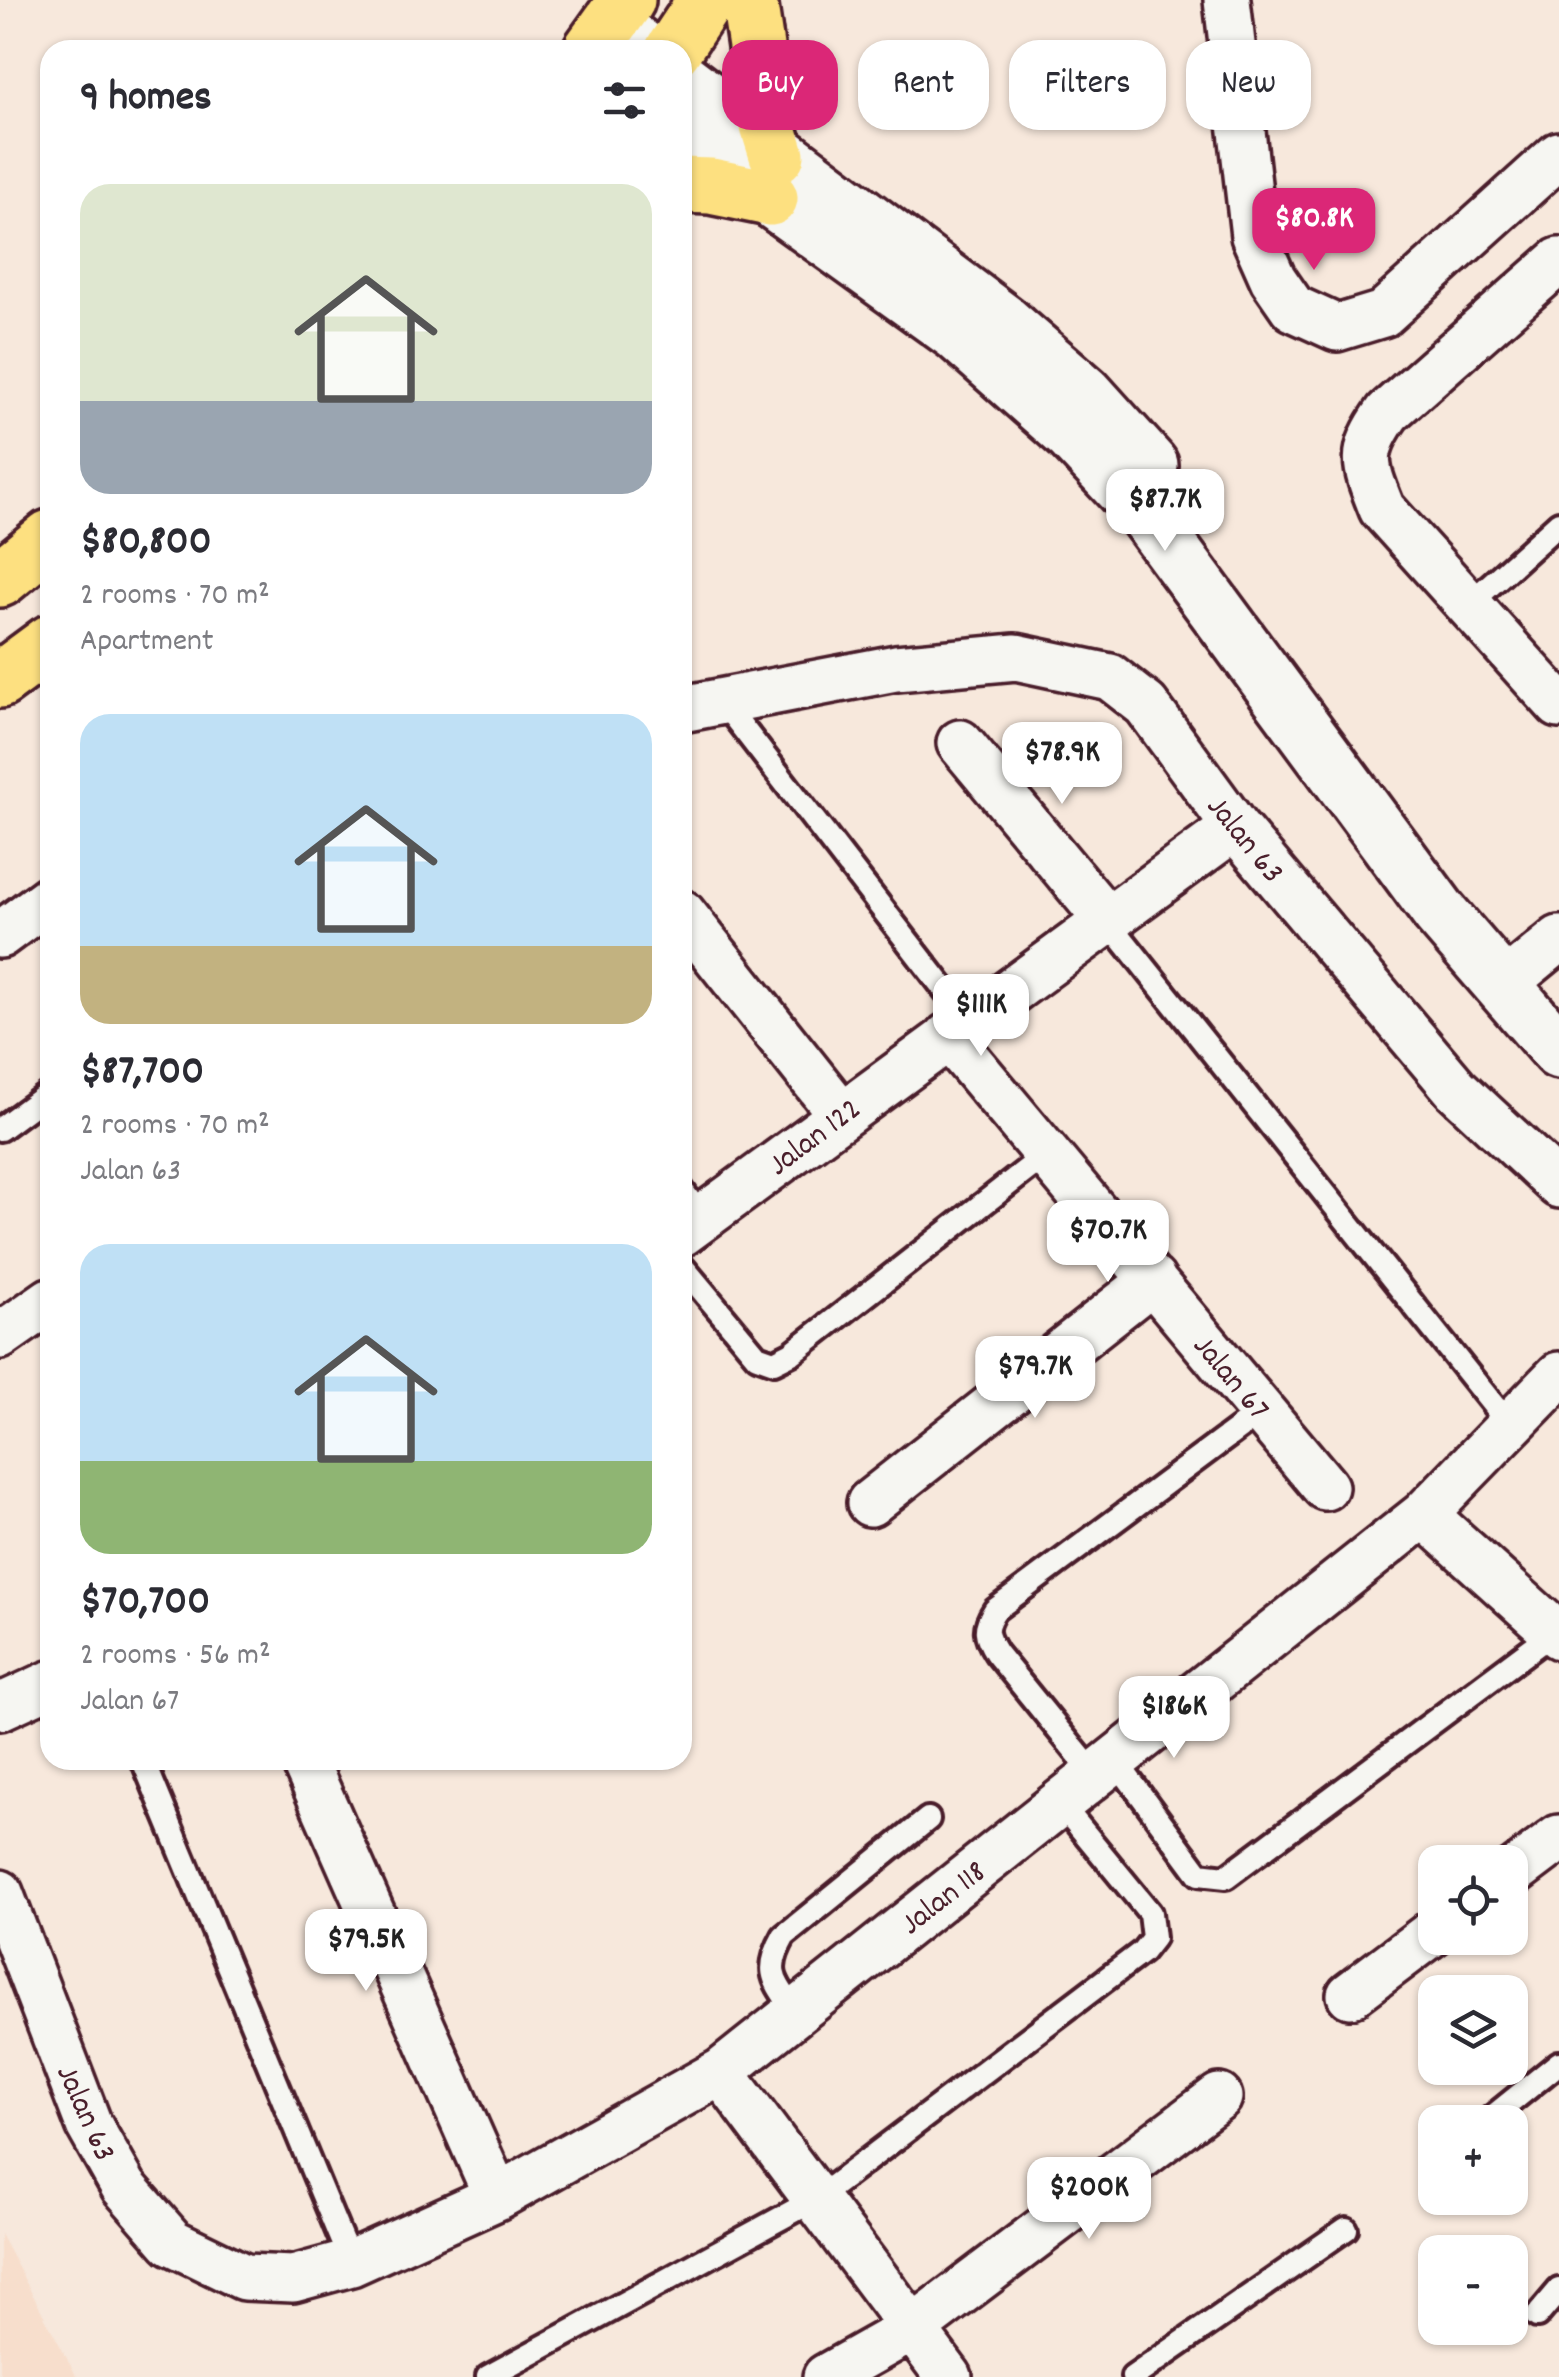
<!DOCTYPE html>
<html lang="en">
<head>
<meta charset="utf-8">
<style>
  :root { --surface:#fff; --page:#f7f7f7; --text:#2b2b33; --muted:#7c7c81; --accent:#db2777 }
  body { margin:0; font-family:Dekko,sans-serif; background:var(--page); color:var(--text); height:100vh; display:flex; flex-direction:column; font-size:38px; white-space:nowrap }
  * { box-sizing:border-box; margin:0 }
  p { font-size:32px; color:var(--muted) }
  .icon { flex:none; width:55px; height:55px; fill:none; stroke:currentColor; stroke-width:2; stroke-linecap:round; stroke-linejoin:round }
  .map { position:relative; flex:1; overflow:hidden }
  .sheet { position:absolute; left:40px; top:40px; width:652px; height:1730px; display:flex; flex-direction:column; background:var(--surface); border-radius:30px; box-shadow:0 2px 8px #0004 }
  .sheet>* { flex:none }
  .hud { position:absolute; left:722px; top:40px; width:685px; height:90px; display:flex; gap:20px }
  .tools { position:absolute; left:1418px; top:1845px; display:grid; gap:20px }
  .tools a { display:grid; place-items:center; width:110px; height:110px; border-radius:20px; background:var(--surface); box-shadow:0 2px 8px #0004; font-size:50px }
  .price { position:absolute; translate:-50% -85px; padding:0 22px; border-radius:20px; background:#fff; color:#222; font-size:32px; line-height:65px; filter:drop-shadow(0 2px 5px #0008) }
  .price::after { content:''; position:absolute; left:50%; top:60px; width:30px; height:22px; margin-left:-15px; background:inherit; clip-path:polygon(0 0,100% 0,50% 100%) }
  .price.active { background:var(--accent); color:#fff }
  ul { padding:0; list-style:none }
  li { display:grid; align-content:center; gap:20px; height:530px; padding:0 40px }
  li span { display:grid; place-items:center; height:310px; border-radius:30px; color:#555 }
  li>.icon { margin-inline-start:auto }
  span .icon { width:180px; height:180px; fill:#fffc; stroke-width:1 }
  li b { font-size:42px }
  h2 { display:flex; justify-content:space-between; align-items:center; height:120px; padding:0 40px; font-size:42px }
  .tag { padding:0 35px; border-radius:30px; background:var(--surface); box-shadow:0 2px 8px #0004; font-size:35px; line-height:90px }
  .tag.active { background:var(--accent); color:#fff }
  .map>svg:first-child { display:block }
</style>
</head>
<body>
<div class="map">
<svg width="1559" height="2377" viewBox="0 0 1559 2377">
  <rect width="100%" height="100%" fill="#f7e8dc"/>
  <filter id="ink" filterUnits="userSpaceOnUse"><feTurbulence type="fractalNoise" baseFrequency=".01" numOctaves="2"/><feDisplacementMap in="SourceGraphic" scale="20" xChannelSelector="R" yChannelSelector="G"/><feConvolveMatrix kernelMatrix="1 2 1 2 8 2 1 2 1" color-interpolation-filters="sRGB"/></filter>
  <g filter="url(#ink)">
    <!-- built -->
    <path fill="#f7decc" d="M0,2234L77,2377H0Z"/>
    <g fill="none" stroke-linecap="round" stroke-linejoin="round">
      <defs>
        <path id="service" d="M1468,605L1559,523
          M722,701L969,1021
          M1107,920L1510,1426
          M0,1129L50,1092
          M682,1190L702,1219
          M682,1266L757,1356L774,1362L792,1353L1047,1154
          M143,1760L351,2263
          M1115,1760L1199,1874L1226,1877L1554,1632
          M1095,1775L996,1653C985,1635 983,1628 995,1610L1262,1411
          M796,2013C775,1981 763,1973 784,1936L928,1819
          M1486,2122L1559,2063
          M1537,2316L1559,2290
          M488,2377L816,2199L1142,1952L1153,1938L1150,1913L1060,1803
          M1133,2377L1346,2229"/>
        <path id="minor" d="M1227,0L1254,236L1273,279L1293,308L1337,328L1383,314L1559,155
          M1559,261L1388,412C1359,453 1364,464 1382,509L1559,705
          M682,709L896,668L1016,657L1110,677L1146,705L1235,827L1456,1089L1559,1185
          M960,743L1107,920
          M682,913L841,1114
          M0,935L50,898
          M1502,986L1559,939
          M948,1036L1325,1487
          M682,1233L1235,827
          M0,1336L50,1301
          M870,1503L1153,1280
          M1424,1514L1559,1636
          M0,1707L50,1684
          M304,1760L497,2197
          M1510,1875L1559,1838
          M0,1893L89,2125L124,2187L172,2242L244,2277L293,2279L351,2263L497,2197L721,2072L1424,1514L1559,1375
          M1350,1995L1435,1931
          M721,2072L949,2377
          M826,2377L913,2328L1219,2097"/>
        <path id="tertiary" d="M611,25L644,50
          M682,80L1002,321L1085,393L1150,465
          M682,135L957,333L1072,435L1144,512L1439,912L1559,1051"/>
        <path id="trunk" d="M749,0L768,126L777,155
          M591,50L627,0
          M673,50L706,0
          M682,185L711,186L770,198
          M0,579L50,538
          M0,680L50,643"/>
      </defs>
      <!-- service casing -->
      <use href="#service" stroke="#4a1f2b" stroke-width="30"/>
      <!-- minor casing -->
      <use href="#minor" stroke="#4a1f2b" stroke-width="52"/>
      <!-- tertiary casing -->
      <use href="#tertiary" stroke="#4a1f2b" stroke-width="62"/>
      <!-- trunk casing -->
      <use href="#trunk" stroke="#4a1f2b" stroke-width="62"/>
      <!-- service -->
      <use href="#service" stroke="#f6f6f2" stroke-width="22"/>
      <!-- minor -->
      <use href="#minor" stroke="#f6f6f2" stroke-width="45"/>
      <!-- tertiary -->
      <use href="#tertiary" stroke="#f6f6f2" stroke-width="55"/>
      <!-- trunk -->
      <use href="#trunk" stroke="#fde080" stroke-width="55"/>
    </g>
  </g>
  <g text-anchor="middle" stroke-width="8" stroke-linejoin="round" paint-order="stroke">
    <!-- street labels -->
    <g font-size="32" fill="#4a1f2b" stroke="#f6f6f2">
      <text transform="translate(1247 838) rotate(51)" y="11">Jalan 63</text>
      <text transform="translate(813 1135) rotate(-37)" y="11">Jalan 122</text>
      <text transform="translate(1233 1376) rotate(50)" y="11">Jalan 67</text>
      <text transform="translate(942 1896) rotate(-38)" y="11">Jalan 118</text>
      <text transform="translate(88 2112) rotate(66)" y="11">Jalan 63</text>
    </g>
  </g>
</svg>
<div class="tools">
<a><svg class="icon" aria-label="locate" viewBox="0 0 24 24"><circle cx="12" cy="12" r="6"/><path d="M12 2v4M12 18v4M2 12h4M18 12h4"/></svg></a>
<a><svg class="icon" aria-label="layers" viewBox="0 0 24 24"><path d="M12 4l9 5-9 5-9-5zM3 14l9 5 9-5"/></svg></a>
<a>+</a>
<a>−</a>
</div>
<b class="price active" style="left:1314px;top:273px">$80.8K</b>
<b class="price" style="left:1165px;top:554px">$87.7K</b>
<b class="price" style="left:1062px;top:807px">$78.9K</b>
<b class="price" style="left:981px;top:1059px">$111K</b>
<b class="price" style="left:1108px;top:1285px">$70.7K</b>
<b class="price" style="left:1035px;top:1421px">$79.7K</b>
<b class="price" style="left:1174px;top:1761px">$186K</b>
<b class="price" style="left:366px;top:1994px">$79.5K</b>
<b class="price" style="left:1089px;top:2242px">$200K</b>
<div class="hud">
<a class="tag active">Buy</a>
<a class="tag">Rent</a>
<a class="tag">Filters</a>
<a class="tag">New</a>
</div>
<section class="sheet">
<h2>9 homes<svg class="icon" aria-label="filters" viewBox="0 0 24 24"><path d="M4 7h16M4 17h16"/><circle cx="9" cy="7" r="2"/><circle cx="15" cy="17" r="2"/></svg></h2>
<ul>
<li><span style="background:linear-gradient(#dfe7d0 70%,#9aa5b1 0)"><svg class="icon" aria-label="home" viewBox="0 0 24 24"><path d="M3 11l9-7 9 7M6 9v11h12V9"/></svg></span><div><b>$80,800</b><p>2 rooms · 70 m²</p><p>Apartment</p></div></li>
<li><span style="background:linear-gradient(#bfe0f5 75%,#c2b280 0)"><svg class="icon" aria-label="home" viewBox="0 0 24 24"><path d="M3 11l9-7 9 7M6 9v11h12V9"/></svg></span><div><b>$87,700</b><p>2 rooms · 70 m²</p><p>Jalan 63</p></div></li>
<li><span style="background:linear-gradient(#bfe0f5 70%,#8fb573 0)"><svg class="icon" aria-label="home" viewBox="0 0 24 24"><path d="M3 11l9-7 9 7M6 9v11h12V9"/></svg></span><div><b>$70,700</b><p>2 rooms · 56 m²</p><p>Jalan 67</p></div></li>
</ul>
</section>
</div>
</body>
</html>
